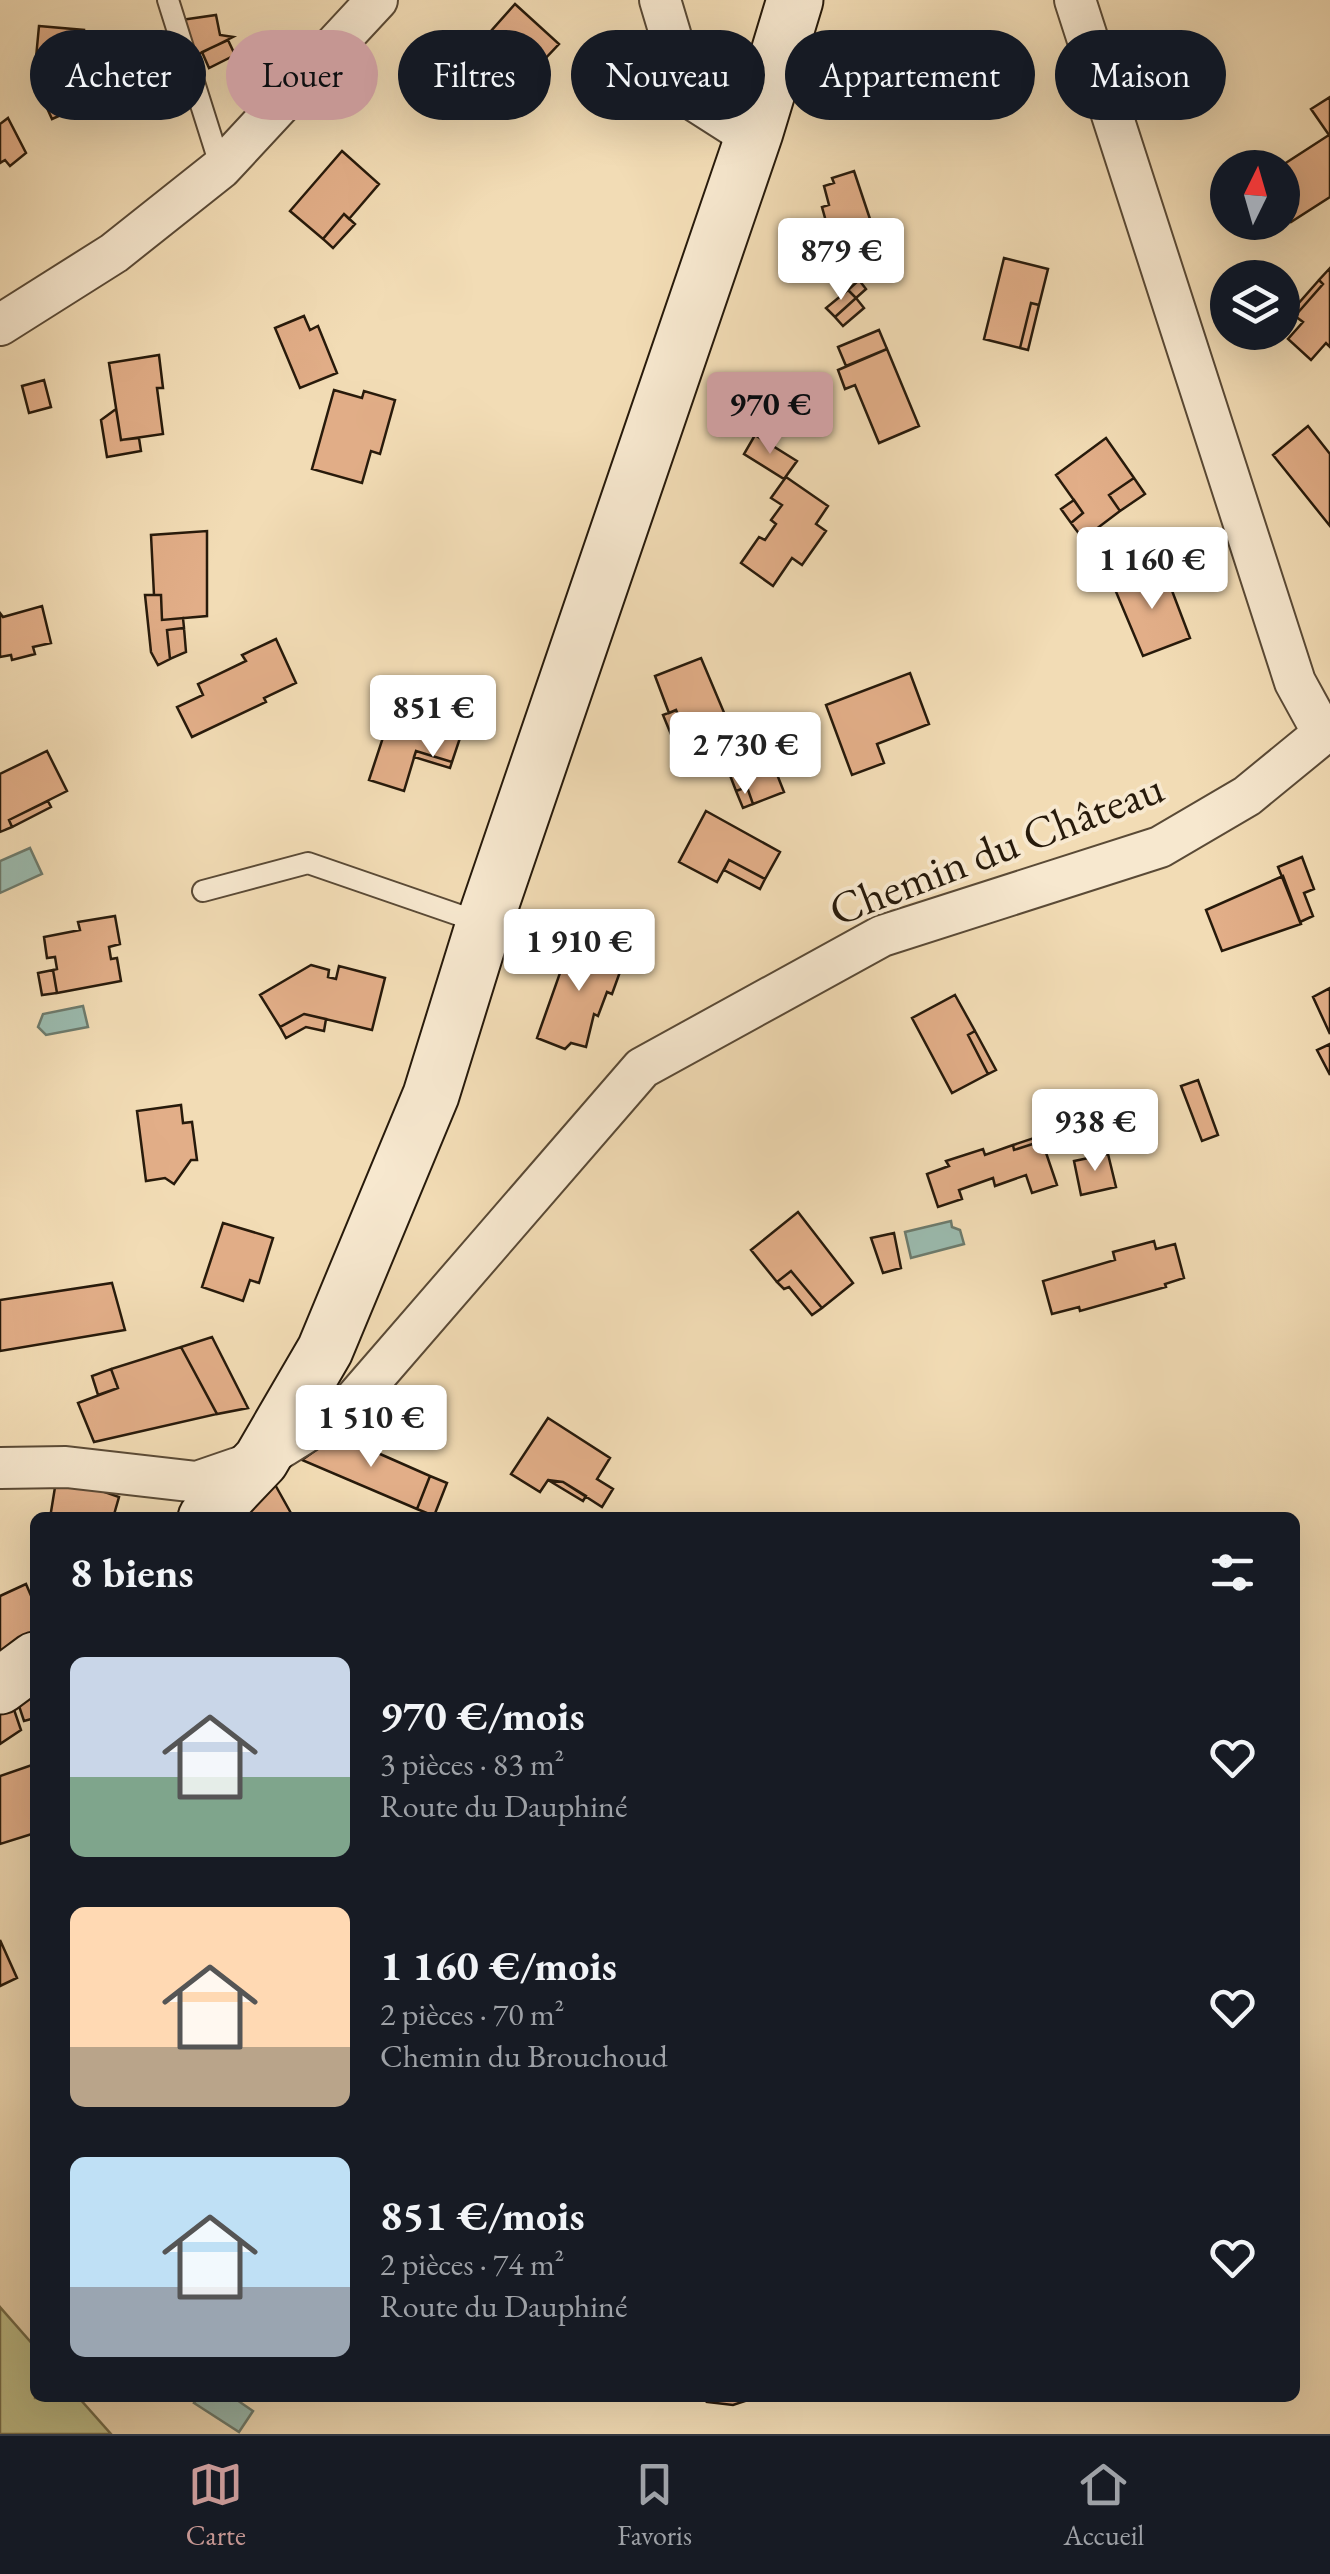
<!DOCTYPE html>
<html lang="fr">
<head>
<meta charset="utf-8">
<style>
  :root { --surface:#171b24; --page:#242831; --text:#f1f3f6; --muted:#9ea1a6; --line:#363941; --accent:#c59692 }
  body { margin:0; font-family:"EB Garamond",serif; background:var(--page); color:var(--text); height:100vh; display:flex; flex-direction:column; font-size:38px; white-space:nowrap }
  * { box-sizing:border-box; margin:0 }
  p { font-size:32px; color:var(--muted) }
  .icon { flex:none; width:55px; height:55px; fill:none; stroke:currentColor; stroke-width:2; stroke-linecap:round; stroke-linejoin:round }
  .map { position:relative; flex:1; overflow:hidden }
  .panel { position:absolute; left:30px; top:1512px; width:1270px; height:890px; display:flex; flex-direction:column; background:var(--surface); border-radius:15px; box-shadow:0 10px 40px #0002 }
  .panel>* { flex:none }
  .banner { position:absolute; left:30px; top:30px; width:1270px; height:90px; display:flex; gap:20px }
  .needle { width:65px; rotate:5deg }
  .tools { position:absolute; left:1210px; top:150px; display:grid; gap:20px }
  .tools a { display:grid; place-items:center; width:90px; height:90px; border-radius:50%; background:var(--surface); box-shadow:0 10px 40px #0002; font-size:50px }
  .price { position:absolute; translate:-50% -85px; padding:0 22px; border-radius:10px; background:#fff; color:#222; font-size:32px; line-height:65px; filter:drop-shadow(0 2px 5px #0008) }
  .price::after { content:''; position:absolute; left:50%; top:60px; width:30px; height:22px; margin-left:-15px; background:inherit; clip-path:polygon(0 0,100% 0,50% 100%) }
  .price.current { background:var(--accent); color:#111 }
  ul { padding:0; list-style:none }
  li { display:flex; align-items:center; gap:30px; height:250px; padding:0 40px }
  li span { display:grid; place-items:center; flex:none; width:280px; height:200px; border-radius:15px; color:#555 }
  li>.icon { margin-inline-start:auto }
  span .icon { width:120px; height:120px; fill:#fffc; stroke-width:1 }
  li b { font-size:42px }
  h2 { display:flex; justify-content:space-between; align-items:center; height:120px; padding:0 40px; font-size:42px }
  .chip { padding:0 35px; border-radius:45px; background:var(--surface); box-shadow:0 10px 40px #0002; font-size:35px; line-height:90px }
  .chip.current { background:var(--accent); color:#111 }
  .dock { display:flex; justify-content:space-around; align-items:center; height:140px; border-top:2px solid var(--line); background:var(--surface); font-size:28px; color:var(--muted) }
  .dock a { display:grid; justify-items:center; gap:5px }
  .dock .current { color:var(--accent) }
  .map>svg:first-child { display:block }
</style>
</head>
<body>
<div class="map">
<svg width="1330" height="2434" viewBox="0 0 1330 2434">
  <rect width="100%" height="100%" fill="#f2dcb5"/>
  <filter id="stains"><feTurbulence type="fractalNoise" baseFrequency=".002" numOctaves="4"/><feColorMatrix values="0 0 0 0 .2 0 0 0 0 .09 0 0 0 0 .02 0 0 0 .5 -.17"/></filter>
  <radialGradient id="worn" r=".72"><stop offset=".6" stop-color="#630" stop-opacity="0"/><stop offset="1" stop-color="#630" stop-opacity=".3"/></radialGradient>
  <!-- green -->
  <path fill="#bfbf8a" stroke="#736c4a" stroke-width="2.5" d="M0,2307L35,2347V2398H79L111,2434H0Z"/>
  <!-- water -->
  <path fill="#9bbbaf" stroke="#6d7b6d" stroke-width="2.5" d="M30,848L42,874L0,893V861Z
    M83,1006L88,1027L46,1035L38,1027L43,1014Z
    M951,1221L952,1227L960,1230L964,1244L911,1258L905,1232Z
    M198,2398H234L253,2411L239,2432L194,2403Z"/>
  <!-- building -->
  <path fill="#e2ae88" stroke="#271a0b" stroke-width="2.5" d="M515,4L559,44L541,63L534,57L487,105L472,90L494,69L475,49Z
    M216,15L220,35L233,37L195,56L181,20Z
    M39,26L84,30L82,55L75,58L74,70L80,71L89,92L73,100L77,108L52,119L34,79Z
    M228,40L235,55L209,68L202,52Z
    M534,57L541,63L516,89L509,82Z
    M89,92L93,100L77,108L73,100Z
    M1330,97V197L1291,222L1282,208V168H1278L1329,135L1311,109Z
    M8,118L26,153L10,166L5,160L0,163V124Z
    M342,151L379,184L349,219L344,214L323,239L290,211Z
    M854,171L880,249L833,263L825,237L830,236L822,207L829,205L824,186L834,183L832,178Z
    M344,214L355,224L333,248L323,239Z
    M1004,258L1048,269L1039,305L1031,303L1020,348L984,339Z
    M1330,268V347L1326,343L1311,360L1288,339L1303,322L1295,316L1323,284L1319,280Z
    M859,280L866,289L856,298L848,290Z
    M1319,280L1323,284L1295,316L1291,312Z
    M848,290L856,298L835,317L826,308Z
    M856,298L864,308L843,326L835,317Z
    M1031,303L1039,305L1028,350L1020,348Z
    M304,316L310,330L318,326L337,373L300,388L275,328Z
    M879,330L887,349L846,366L838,347Z
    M887,349L919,426L879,443L855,385L845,389L838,370Z
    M159,355L163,388H157L163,434L121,440L109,363Z
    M44,380L51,407L29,413L22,386Z
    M334,390L362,398L364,391L395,400L380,454L371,451L362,483L312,469Z
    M116,409L121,440L139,438L141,451L107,457L101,420Z
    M1308,426L1330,454V526L1273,455Z
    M755,435L797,461L784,479L744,454Z
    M1106,438L1134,478L1109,495L1120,511L1083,539L1071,523L1083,513L1056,475Z
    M786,477L828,506L816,524L826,531L802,565L792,558L773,586L741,563L759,537L765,540L776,524L771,520L782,505L771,498Z
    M1134,478L1145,494L1120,511L1109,495Z
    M1074,500L1083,513L1071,523L1061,509Z
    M207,531V616L162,620L161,595H154L151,535Z
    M1163,567L1190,638L1143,656L1114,587Z
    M145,595H161L162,620L183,618L184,628L167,630L170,659L158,665L151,652Z
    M42,606L51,643L33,647L35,654L12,660L11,655L0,657V613L3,617Z
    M184,628L186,652L170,659L167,630Z
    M276,639L296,683L264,698L266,702L192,737L177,707L203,695L198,684L246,661L242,655Z
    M701,658L728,722L688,738L676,710L669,713L655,676Z
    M910,673L929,724L877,744L884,763L852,775L826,705Z
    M396,698L438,712L437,717L464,726L452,762L416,751L404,791L369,780Z
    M676,710L688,738L675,744L663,715Z
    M767,749L784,792L753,804L747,787L736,791L728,770Z
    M47,751L67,791L9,820L12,827L0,832V774Z
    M416,751L452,762L450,768L414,757Z
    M747,787L753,804L743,808L736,791Z
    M48,801L51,807L12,827L9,820Z
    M706,811L780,852L765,879L729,860L717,882L679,862Z
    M1302,857L1314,889L1304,893L1313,916L1300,922L1278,867Z
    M729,860L765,879L760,889L724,870Z
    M1283,876L1301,924L1222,951L1206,910Z
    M115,916L120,944L109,947L111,959L117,958L121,981L57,993L53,970L57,969L55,957L47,958L44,937L80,930L78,922Z
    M572,939L625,958L612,994L607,992L598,1016L594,1014L586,1047L571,1043L565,1049L537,1038Z
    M311,965L329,970L328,977L336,979L339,966L385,978L372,1030L304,1014L280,1027L260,995Z
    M53,970L57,993L42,995L38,973Z
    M1330,988V1034L1313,997Z
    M955,995L975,1031L968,1035L988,1074L952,1093L912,1018Z
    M304,1014L326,1019L324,1031L306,1027L286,1038L280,1027Z
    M975,1031L996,1070L988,1074L968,1035Z
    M1330,1044V1075L1317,1050Z
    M1198,1080L1218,1135L1202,1141L1181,1086Z
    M181,1105L183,1123L192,1122L197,1160H191L174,1184L165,1178L146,1181L137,1111Z
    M1040,1136L1042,1141L1014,1150L1013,1145Z
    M1042,1141L1057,1185L1032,1193L1026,1175L995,1186L993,1178L959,1190L962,1199L938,1207L927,1174L949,1166L946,1161L983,1149L985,1155L1013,1145L1014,1150Z
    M1108,1154L1116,1187L1081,1195L1074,1161Z
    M798,1212L853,1283L822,1308L791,1271L777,1282L751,1250Z
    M223,1223L273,1238L259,1283L250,1280L243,1301L202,1287Z
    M894,1233L901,1268L883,1273L871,1238Z
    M1154,1241L1156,1249L1175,1244L1184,1278L1165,1284L1166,1287L1080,1311L1079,1307L1052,1314L1043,1281L1115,1260L1113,1252Z
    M791,1271L822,1308L812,1315L789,1287L784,1289L777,1282Z
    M112,1283L125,1330L0,1351V1300Z
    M212,1337L248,1408L217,1414L181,1347Z
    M181,1347L217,1414L94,1442L78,1403L118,1388L111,1369Z
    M111,1369L118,1388L98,1395L92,1376Z
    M548,1418L610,1458L597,1479L613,1489L602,1507L563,1482L548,1480L540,1492L511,1474Z
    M337,1435L430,1476L417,1509L302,1460Z
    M430,1476L447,1483L434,1516L417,1509Z
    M548,1480L563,1482L586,1496L583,1501Z
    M56,1481L79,1483L119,1497L113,1518H50Z
    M273,1481L292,1515L289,1518H225Z
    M26,1584L35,1605V1635L0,1660V1596Z
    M35,1679V1718L24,1721L15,1694Z
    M10,1698L21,1730L0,1744V1706Z
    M32,1765L35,1833L0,1844V1776Z
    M0,1940L17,1978L0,1986Z
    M708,2398H772L771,2400L754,2398L733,2405L707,2402Z"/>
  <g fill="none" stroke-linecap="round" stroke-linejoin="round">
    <defs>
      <path id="lane" d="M168,0L221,168
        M203,891L308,863L482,923"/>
      <path id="street" d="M660,0L689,97L736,127L755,132
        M1075,0L1295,682L1323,733
        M0,325L114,253L221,168L377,0
        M0,1468L66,1467L197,1482L261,1460L351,1404L642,1068L882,936L1160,847L1247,796L1330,728"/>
      <path id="secondary" d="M206,1518L261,1460L325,1350L431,1095L484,924L755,132L795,0
        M0,1686L35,1660"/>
    </defs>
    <!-- lane casing -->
    <use href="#lane" stroke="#5a4a36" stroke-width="24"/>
    <!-- street casing -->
    <use href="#street" stroke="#5a4a36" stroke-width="44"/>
    <!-- secondary casing -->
    <use href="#secondary" stroke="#271a0b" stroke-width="59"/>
    <!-- lane -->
    <use href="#lane" stroke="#f7e8cf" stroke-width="20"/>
    <!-- street -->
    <use href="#street" stroke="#f7e8cf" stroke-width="40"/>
    <!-- secondary -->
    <use href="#secondary" stroke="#f7e8cf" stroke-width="55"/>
  </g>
  <g text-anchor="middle" stroke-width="8" stroke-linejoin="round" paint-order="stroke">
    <!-- street labels -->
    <g font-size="45" fill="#271a0b" stroke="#f7e8cf">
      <text transform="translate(996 848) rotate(-21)" y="16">Chemin du Château</text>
    </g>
  </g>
  <rect width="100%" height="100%" filter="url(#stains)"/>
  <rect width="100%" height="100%" fill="url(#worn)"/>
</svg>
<div class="tools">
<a><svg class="needle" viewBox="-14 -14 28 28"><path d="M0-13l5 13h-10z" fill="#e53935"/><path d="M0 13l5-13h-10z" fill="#9ea1a6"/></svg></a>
<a><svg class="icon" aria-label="layers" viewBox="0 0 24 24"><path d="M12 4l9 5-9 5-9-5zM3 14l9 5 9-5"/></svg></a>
</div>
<b class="price" style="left:841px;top:303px">879 €</b>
<b class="price current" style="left:770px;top:457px">970 €</b>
<b class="price" style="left:1152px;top:612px">1 160 €</b>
<b class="price" style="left:433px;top:760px">851 €</b>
<b class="price" style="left:745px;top:797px">2 730 €</b>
<b class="price" style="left:579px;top:994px">1 910 €</b>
<b class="price" style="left:1095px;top:1174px">938 €</b>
<b class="price" style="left:371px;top:1470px">1 510 €</b>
<div class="banner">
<a class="chip">Acheter</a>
<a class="chip current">Louer</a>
<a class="chip">Filtres</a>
<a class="chip">Nouveau</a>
<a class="chip">Appartement</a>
<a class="chip">Maison</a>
</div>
<section class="panel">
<h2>8 biens<svg class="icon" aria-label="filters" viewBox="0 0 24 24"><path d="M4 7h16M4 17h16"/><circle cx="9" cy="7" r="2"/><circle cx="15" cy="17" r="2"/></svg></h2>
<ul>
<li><span style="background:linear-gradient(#c9d6e8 60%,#7fa58c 0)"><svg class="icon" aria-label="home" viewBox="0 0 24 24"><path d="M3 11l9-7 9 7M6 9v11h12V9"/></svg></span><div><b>970 €/mois</b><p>3 pièces · 83 m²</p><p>Route du Dauphiné</p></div><svg class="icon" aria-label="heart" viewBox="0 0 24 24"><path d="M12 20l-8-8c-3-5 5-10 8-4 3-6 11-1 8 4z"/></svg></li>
<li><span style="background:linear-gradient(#ffd9b3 70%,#b9a48a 0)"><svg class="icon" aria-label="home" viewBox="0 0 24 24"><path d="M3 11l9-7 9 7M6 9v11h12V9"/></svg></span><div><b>1 160 €/mois</b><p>2 pièces · 70 m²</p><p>Chemin du Brouchoud</p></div><svg class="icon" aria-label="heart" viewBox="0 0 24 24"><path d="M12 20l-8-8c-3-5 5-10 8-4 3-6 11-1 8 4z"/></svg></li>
<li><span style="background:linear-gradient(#bfe0f5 65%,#9aa5b1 0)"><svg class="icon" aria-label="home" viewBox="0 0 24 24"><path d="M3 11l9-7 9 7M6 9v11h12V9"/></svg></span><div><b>851 €/mois</b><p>2 pièces · 74 m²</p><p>Route du Dauphiné</p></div><svg class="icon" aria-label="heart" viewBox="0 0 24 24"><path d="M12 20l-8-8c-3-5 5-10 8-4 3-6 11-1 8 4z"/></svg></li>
</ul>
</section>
</div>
<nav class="dock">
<a class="current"><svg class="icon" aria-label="map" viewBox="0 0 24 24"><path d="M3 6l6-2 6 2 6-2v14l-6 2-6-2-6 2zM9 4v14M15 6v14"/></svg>Carte</a>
<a><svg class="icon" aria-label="saved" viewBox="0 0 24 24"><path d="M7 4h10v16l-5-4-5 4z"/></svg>Favoris</a>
<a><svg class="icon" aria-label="home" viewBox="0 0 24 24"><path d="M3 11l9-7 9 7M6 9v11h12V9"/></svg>Accueil</a>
</nav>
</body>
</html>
